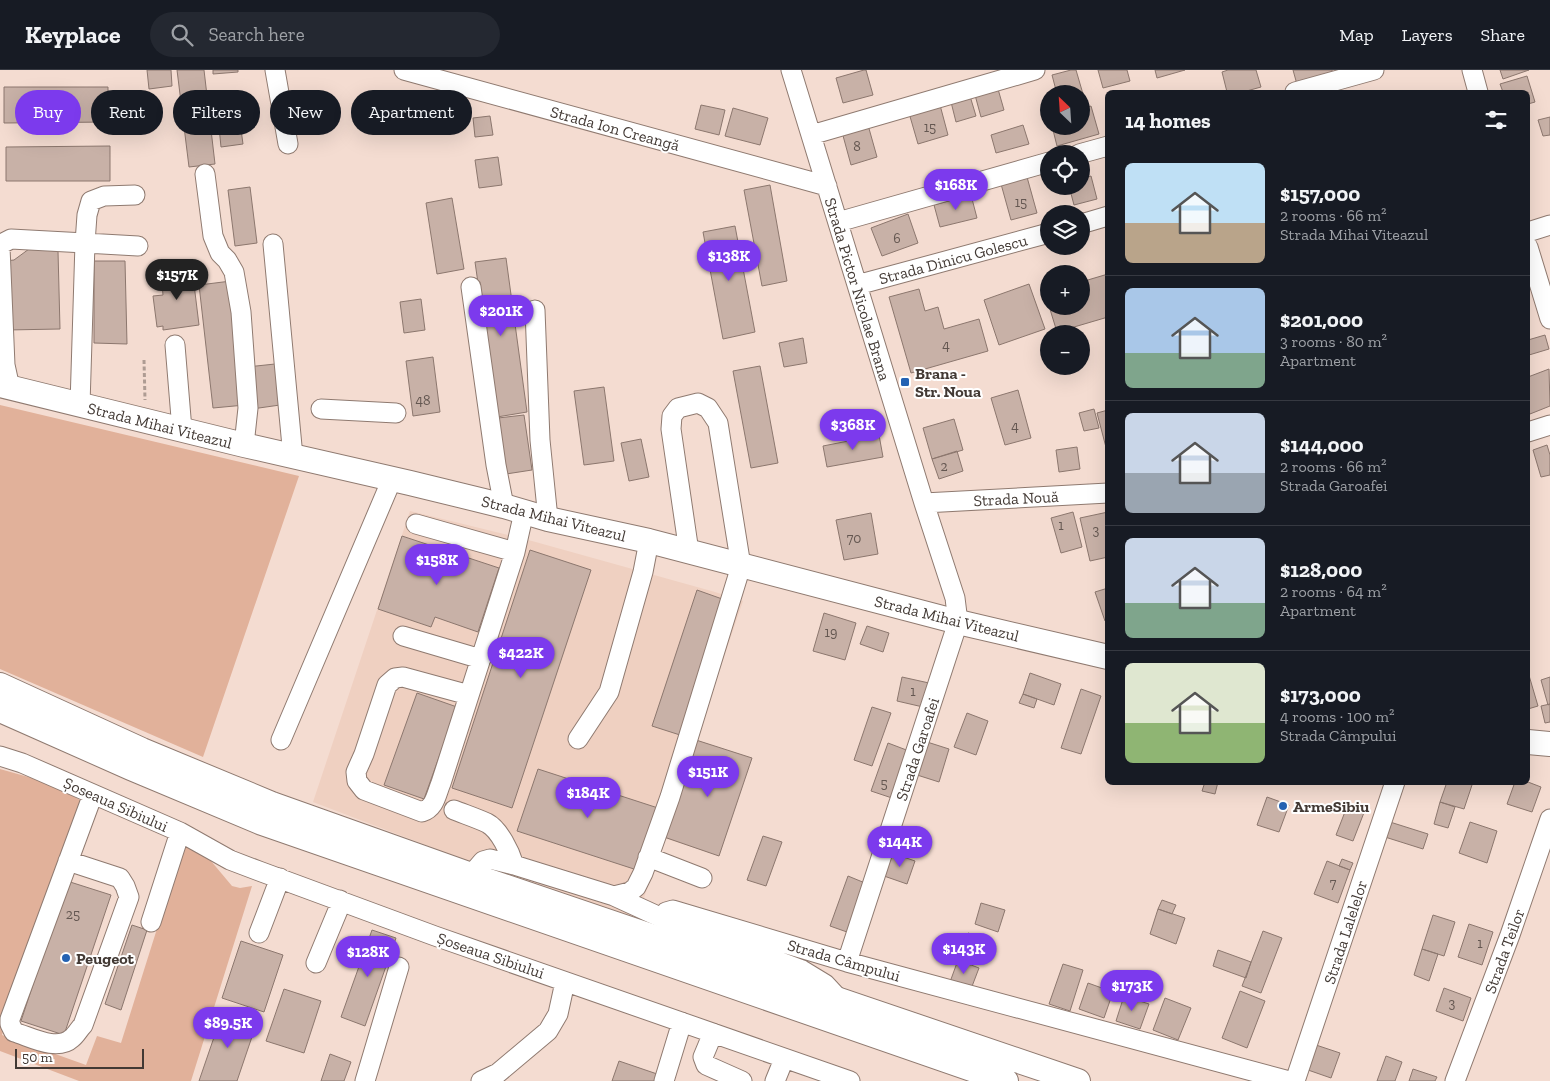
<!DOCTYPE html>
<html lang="en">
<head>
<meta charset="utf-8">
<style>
  :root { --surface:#171b24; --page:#242831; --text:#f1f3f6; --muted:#9ea1a6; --line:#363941; --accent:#7c3aed }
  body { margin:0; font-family:"Zilla Slab",serif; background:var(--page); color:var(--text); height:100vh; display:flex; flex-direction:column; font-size:19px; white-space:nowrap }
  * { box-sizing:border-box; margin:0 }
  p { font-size:16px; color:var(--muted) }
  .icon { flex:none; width:28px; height:28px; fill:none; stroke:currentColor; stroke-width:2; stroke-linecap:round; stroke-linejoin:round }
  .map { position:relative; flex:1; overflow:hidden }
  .drawer { position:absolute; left:1105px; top:20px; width:425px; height:695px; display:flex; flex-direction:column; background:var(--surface); border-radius:8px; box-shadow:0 5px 20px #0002 }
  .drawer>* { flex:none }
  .hud { position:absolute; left:15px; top:20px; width:475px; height:45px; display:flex; gap:10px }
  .needle { width:32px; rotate:335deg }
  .buttons { position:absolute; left:1040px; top:15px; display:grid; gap:10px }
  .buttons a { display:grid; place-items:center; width:50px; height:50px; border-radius:50%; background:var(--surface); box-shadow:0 5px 20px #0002; font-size:25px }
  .scale { position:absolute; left:15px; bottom:12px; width:129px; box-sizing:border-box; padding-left:5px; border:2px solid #423934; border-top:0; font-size:14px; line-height:18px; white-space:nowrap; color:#423934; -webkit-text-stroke:4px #fff; paint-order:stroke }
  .price { position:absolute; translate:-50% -42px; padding:0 11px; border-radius:18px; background:var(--accent); color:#fff; font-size:16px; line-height:32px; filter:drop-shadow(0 1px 2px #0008) }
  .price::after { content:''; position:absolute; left:50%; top:30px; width:15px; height:11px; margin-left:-8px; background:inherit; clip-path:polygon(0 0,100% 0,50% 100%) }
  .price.current { background:#222; color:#fff }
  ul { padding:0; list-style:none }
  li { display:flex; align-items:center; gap:15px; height:125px; padding:0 20px }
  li+li { border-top:1px solid var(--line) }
  li span { display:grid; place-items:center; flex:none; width:140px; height:100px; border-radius:8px; color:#555 }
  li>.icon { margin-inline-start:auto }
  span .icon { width:60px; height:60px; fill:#fffc; stroke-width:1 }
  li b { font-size:21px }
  h2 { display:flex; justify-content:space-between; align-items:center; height:60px; padding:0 20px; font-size:21px }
  .tag { padding:0 18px; border-radius:22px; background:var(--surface); box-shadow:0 5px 20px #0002; font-size:18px; line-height:45px }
  .tag.current { background:var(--accent); color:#fff }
  header { display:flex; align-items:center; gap:30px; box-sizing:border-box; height:70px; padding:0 25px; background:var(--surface); border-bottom:1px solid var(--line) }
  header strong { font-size:24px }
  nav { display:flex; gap:28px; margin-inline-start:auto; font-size:18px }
  .search { width:350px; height:45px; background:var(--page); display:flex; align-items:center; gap:12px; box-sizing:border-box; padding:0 18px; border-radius:28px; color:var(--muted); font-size:19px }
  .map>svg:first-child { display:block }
</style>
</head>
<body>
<header>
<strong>Keyplace</strong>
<div class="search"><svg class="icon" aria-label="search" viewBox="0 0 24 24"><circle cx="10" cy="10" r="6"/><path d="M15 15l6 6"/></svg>Search here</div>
<nav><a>Map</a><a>Layers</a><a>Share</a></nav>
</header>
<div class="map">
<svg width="1550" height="1011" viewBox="0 0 1550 1011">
  <rect width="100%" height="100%" fill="#f4dcd1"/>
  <!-- built -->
  <path fill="#efd0c1" d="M410,441L532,471L715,522L743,531L696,670L752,688L719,786L664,768L636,852L429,782L431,777L313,732Z"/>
  <!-- green -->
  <path fill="#e1b19a" d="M0,335L299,406L203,687L0,599Z
    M0,699L46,712L82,731L2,965L86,995L97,966L121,973L184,773L211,791L232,816L240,818L252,816L191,1011H79L0,981Z"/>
  <!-- building -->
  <path fill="#c8b1a7" stroke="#8c776e" d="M147,0H171L172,16L149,19Z
    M177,0H204L215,94L189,97Z
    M213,0H238V2L213,4Z
    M864,0H866L873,25L843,33L836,8Z
    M1071,0H1076L1083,24H1057L1052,5Z
    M1098,0H1127L1130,11L1103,18Z
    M1155,0H1185L1157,8Z
    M1228,0H1256L1261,17L1243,22H1227L1222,2Z
    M1293,0H1332L1334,7L1298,18Z
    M1500,0H1529L1503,9Z
    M1527,6L1535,32L1528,34V22H1503L1500,14Z
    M4,17H108V52L4,53Z
    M998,19L1004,40L981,47L975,25Z
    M970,26L976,46L956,52L951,32Z
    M701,35L725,40L719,65L695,59Z
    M940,35L948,65L918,74L909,43Z
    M1091,36L1099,64L1057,76L1052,56H1081V39Z
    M733,38L768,48L760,75L725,66Z
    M239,45L243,74L221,77L218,47Z
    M490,46L493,65L475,67L473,48Z
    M1550,47V65L1543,66L1538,50Z
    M868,55L877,87L851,95L842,62Z
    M1023,55L1029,74L996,83L991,65Z
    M110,76V111H6V77Z
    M498,87L502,115L479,118L475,90Z
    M1091,106L1097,129L1074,135L1069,116H1081V109Z
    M1027,107L1037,143L1011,150L1001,114Z
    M770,115L787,211L762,216L744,120Z
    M250,117L257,173L235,176L228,120Z
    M971,125L977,148L940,157L934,135Z
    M452,128L464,199L437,204L426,133Z
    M908,144L918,173L882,186L871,158Z
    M735,156L755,262L723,269L703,162Z
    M29,179L58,181L60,259L7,260L5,191L14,190Z
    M506,188L527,342L497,347L475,192Z
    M94,191H125L127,274L94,273Z
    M192,198L199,255L163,260V256L157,257L153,226L163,225L161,202Z
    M1108,204V247L1057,262L1049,236H1081V212Z
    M231,211L245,335L213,338L199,215Z
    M1029,214L1045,259L999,275L984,230Z
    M919,219L925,241L938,237L944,259L979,249L988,281L911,303L889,227Z
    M421,229L425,260L404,263L400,232Z
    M1545,265L1549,279L1529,285L1528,270Z
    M803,268L807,293L784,297L779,273Z
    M433,287L440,342L413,346L406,291Z
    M275,294L280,335L252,339L247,297Z
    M760,296L778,393L751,398L733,301Z
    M1549,299L1550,336L1530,344L1528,339V307Z
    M604,317L614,391L584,395L574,321Z
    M1018,320L1031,368L1005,375L991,328Z
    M1094,339L1099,358L1084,361L1079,343Z
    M1108,340V385L1097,343Z
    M524,345L532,400L506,404L498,348Z
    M954,349L963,380L932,389L923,358Z
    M879,365L883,387L827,397L823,376Z
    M641,369L649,407L629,411L621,373Z
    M1547,375L1550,385V405L1541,407L1533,380Z
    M1077,377L1080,399L1059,402L1056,380Z
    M957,381L963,401L939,409L932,389Z
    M1073,442L1082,477L1061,483L1051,448Z
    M1108,442V487L1090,491L1080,448Z
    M871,443L878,484L844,490L836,450Z
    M402,466L499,498L478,562L435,547L431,557L378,539Z
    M530,480L591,500L512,738L452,718Z
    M1108,518V551H1105L1095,522Z
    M697,520L725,530L680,665L652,656Z
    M824,543L856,553L845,590L813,581Z
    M867,556L889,563L883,582L860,574Z
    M1528,602L1538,636L1528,639Z
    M1030,603L1061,614L1054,635L1023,624Z
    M902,607L929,613L923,637L897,631Z
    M1550,607V634L1548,635L1541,610Z
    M1081,619L1101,626L1081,684L1061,678Z
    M417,623L457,637L424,729L384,715Z
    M1023,624L1037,629L1034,638L1019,633Z
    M1550,634V652L1545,653L1541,636Z
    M872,637L891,643L872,696L854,690Z
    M967,643L988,651L976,685L954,677Z
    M696,670L752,688L719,786L664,767Z
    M924,671L949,679L939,712L914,704Z
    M888,673L909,681L892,728L871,721Z
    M538,699L658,738L637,800L517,761Z
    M1205,712H1218L1215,724L1202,721Z
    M1447,712H1473L1464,739L1440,732Z
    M1515,712H1528L1541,717L1532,742L1507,734Z
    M1267,727L1289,735L1279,762L1257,755Z
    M1440,732L1455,737L1448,758L1434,754Z
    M1348,734L1365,740L1353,771L1336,765Z
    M1390,752L1428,764L1423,779L1385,767Z
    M1470,752L1497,761L1487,793L1459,783Z
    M763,766L782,772L766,816L747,810Z
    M892,783L915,791L907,814L884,806Z
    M1342,789L1353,793L1350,800L1339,796Z
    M1327,791L1350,800L1338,833L1314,824Z
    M848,806L865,813L847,862L830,856Z
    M67,811L111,825L64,965L21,951Z
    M1162,830L1176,835L1172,844L1158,839Z
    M981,833L1005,840L998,862L975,854Z
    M1158,839L1185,848L1176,874L1150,864Z
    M1433,845L1455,852L1444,886L1422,879Z
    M1469,854L1493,862L1482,895L1458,887Z
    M132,855L147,860L121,940L105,934Z
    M372,860L396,868L365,956L341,947Z
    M1263,861L1282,868L1261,923L1242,916Z
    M968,863L981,867L971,895L958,890Z
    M241,871L283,885L264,942L222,928Z
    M1422,879L1438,884L1429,911L1414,905Z
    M1218,880L1251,892L1246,908L1213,896Z
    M958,890L979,898L971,919L950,912Z
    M1063,894L1083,900L1070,941L1049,934Z
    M1088,913L1113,922L1104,948L1079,939Z
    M1444,918L1471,928L1463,951L1436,941Z
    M284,919L321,931L304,983L266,971Z
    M1240,921L1265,931L1247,978L1222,968Z
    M1124,926L1149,934L1140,959L1116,951Z
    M1165,928L1191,938L1178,970L1153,960Z
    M223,941L257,952L237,1011H199Z
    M1316,975L1340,983L1331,1008L1308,1000Z
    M330,984L351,992L344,1011H321Z
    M1386,986L1402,992L1395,1011H1377Z
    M619,991L663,1006L661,1011H612Z
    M1413,999L1437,1007L1435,1011H1409Z"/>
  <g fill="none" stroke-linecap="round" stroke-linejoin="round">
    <defs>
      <path id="minor" d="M275,0L288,74
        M404,0L827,116
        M791,0L924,433L955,528L958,552L847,892
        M1472,0L1478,22
        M1295,22L1374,0
        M811,65L1035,0
        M1079,84L1108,76
        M205,104L213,166L220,183L227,190L234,202L241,242L248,338L244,375
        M135,125L104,126L91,131L87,145L85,173L138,176
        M838,152L1049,92
        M1081,154L1108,146
        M1528,162L1550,155
        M273,174L293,387
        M1528,177L1550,249
        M857,215L1049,163
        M471,217L496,395L504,436
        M535,240L540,370L548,449
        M175,275L182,360
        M10,318L5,295L0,177L3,173L11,169L85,173L80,335
        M321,339L396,343
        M1528,362L1550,355
        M924,433L1108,423
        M416,454L515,482
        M403,566L481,589
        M469,625L403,607L395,608L387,615L364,684L356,702L357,711L364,720L422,742C435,738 436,725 441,713L515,482L524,442
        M578,669L609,622L643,502L649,471
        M281,670L392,409
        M0,686L22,693L180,762L230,790L259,801L435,866L850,1011
        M454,740C464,744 476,748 487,753C499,759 510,782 514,795
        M648,787L702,808
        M68,791L120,808L125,816L129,827L83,955C79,959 76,965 72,968C57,982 31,967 14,962L10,954V949L93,724
        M474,806L477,798L483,791L490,789L514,795L614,826L630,822L636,817L643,803L670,727L741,496L718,353L708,338L698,333L678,338L672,346L671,359L689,482
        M614,826L662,848L802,900L825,914L838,928
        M662,848L666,842L673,840L847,892L1289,1011
        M151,852L180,762
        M259,863L280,808
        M316,893L338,840L340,830
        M713,963L703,987L706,995L742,1011
        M365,1011L399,897
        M481,1011L498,1003L548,961L558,944L565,912
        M664,1011L682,952
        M775,1011L784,989
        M1295,1011L1395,712
        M1455,1011L1510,865L1550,749"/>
      <path id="major" d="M0,315L244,375L410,413L504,436L548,449L649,471L958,552L1108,587
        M0,615L142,680L272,734L474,806L1078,1011
        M0,640L131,698L262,753L1006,1011
        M1528,672L1550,674"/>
    </defs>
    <!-- minor casing -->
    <use href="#minor" stroke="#8f7a70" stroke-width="21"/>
    <!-- major casing -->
    <use href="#major" stroke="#8f7a70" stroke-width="26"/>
    <!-- path -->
    <path stroke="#ae9c93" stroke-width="3" stroke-dasharray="4 2.5" stroke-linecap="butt" d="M144,290L145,330"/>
    <!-- minor -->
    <use href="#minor" stroke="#fff" stroke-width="19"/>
    <!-- major -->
    <use href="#major" stroke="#fff" stroke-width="24"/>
  </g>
  <!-- markers -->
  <g fill="#2462b3" stroke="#fff" stroke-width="2">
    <rect x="900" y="307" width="10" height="10" rx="2.5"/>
    <circle cx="1283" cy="736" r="5"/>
    <circle cx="66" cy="888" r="5"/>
  </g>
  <g text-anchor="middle" stroke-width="4" stroke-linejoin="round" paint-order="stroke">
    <!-- number labels -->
    <g font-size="14" fill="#645751">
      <text x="930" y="62">15</text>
      <text x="857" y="81">8</text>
      <text x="1021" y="137">15</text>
      <text x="897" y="173">6</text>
      <text x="946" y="280">4</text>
      <text x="423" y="335">48</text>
      <text x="1015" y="361">4</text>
      <text x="944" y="401">2</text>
      <text x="1061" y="460">1</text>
      <text x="1096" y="465">3</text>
      <text x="854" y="473">70</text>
      <text x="831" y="567">19</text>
      <text x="913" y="626">1</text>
      <text x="884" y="718">5</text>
      <text x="1333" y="818">7</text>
      <text x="73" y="849">25</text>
      <text x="1480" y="878">1</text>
      <text x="1452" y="938">3</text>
    </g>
    <!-- street labels -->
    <g font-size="16" fill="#423934" stroke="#fff">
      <text transform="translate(615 58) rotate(15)" y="6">Strada Ion Creangă</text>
      <text transform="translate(953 189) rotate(-15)" y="6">Strada Dinicu Golescu</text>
      <text transform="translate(858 219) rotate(73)" y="6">Strada Pictor Nicolae Brana</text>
      <text transform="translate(160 355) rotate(14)" y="6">Strada Mihai Viteazul</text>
      <text transform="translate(1016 428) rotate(-3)" y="6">Strada Nouă</text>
      <text transform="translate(554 448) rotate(14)" y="6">Strada Mihai Viteazul</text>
      <text transform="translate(947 548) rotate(14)" y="6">Strada Mihai Viteazul</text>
      <text transform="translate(917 679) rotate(-72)" y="6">Strada Garoafei</text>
      <text transform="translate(116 734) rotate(24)" y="6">Șoseaua Sibiului</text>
      <text transform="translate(1345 862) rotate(-72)" y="6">Strada Lalelelor</text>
      <text transform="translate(1504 881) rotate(-70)" y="6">Strada Teilor</text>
      <text transform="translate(491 885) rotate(19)" y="6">Șoseaua Sibiului</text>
      <text transform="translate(844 890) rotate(16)" y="6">Strada Câmpului</text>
    </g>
    <!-- poi labels -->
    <g font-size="16" font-weight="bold" fill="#423934" stroke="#fff" text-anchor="start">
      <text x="915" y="309">Brana -<tspan x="915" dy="18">Str. Noua</tspan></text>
      <text x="1293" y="742">ArmeSibiu</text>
      <text x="76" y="894">Peugeot</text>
    </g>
  </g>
</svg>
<div class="buttons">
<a><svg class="needle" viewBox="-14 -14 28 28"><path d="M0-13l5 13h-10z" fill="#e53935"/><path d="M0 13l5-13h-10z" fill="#9ea1a6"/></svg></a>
<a><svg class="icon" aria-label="locate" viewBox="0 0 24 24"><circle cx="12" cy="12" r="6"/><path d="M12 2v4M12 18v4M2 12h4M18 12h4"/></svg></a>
<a><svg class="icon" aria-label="layers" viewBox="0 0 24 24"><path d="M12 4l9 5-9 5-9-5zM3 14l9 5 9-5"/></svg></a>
<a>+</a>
<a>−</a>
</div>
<div class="scale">50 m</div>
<b class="price" style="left:956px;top:141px">$168K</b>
<b class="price" style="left:729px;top:212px">$138K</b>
<b class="price current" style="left:177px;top:231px">$157K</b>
<b class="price" style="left:501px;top:267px">$201K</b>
<b class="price" style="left:853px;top:381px">$368K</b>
<b class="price" style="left:437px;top:516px">$158K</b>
<b class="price" style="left:521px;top:609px">$422K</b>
<b class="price" style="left:708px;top:728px">$151K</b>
<b class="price" style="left:588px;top:749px">$184K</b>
<b class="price" style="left:900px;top:798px">$144K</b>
<b class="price" style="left:964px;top:905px">$143K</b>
<b class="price" style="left:368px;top:908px">$128K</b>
<b class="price" style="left:1132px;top:942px">$173K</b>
<b class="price" style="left:228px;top:979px">$89.5K</b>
<div class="hud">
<a class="tag current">Buy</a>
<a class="tag">Rent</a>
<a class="tag">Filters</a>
<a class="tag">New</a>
<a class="tag">Apartment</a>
</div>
<section class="drawer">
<h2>14 homes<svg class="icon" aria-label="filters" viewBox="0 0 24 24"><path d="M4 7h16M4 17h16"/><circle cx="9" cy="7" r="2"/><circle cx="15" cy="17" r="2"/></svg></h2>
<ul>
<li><span style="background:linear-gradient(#bfe0f5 60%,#b9a48a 0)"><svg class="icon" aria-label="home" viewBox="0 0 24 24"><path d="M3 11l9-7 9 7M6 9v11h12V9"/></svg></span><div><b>$157,000</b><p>2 rooms · 66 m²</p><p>Strada Mihai Viteazul</p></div></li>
<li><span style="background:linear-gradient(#a9c7e8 65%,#7fa58c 0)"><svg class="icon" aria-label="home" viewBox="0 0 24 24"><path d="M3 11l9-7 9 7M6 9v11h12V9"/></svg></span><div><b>$201,000</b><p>3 rooms · 80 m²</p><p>Apartment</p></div></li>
<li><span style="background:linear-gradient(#c9d6e8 60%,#9aa5b1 0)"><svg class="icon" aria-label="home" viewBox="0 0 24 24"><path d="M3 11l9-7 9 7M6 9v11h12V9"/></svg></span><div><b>$144,000</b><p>2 rooms · 66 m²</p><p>Strada Garoafei</p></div></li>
<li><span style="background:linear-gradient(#c9d6e8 65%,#7fa58c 0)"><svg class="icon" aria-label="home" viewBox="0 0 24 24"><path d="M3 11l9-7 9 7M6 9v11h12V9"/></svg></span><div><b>$128,000</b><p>2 rooms · 64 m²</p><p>Apartment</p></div></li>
<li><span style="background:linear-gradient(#dfe7d0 60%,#8fb573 0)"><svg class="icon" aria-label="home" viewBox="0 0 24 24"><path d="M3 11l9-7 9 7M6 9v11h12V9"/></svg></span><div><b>$173,000</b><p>4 rooms · 100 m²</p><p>Strada Câmpului</p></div></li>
</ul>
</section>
</div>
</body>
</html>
